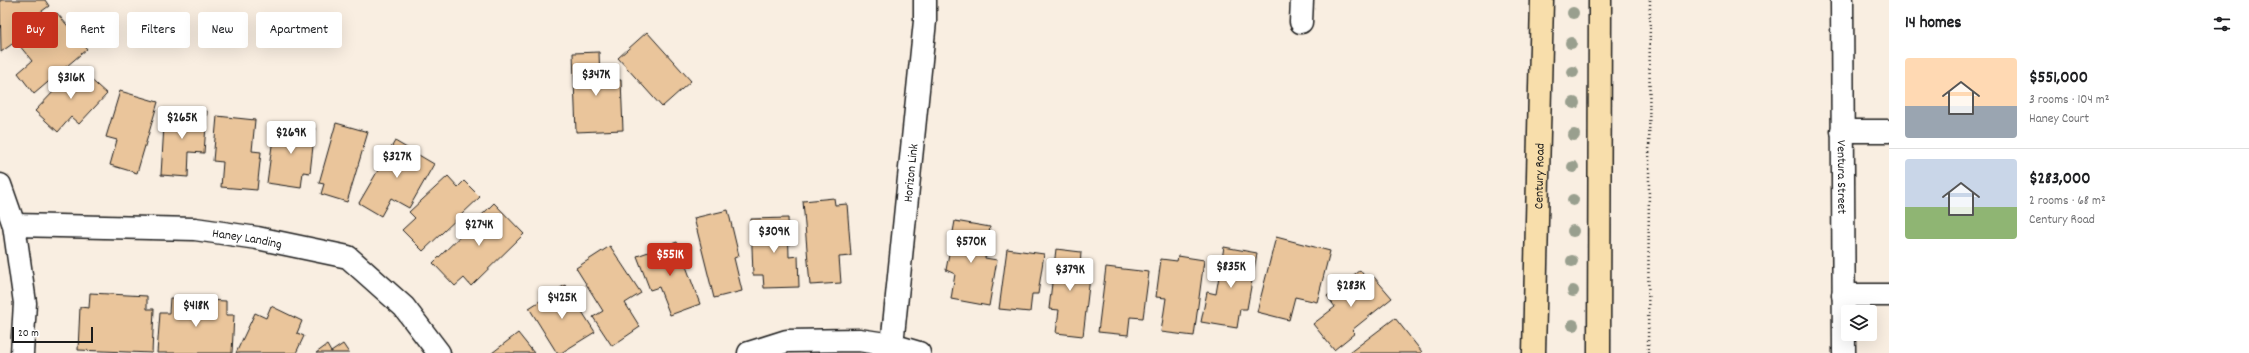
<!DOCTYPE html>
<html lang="en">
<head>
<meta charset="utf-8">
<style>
  :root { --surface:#fff; --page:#f2f2f2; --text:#202124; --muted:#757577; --line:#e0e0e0; --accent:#c8321e }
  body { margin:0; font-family:Dekko,sans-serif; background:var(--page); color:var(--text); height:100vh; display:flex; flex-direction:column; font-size:15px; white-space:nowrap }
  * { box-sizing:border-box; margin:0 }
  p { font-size:13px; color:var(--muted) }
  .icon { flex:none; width:22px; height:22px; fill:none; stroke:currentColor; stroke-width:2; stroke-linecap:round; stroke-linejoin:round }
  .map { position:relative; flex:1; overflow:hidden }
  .details { display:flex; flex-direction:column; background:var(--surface); width:360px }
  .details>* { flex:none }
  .banner { position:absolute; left:12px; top:12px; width:380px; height:36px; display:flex; gap:8px }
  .buttons { position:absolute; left:1841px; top:305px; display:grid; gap:8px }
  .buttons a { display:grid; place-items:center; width:36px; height:36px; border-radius:4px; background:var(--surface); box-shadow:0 4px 16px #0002; font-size:20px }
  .scale { position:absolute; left:12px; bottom:10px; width:81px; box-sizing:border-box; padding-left:4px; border:2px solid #1c1c1c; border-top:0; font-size:11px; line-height:14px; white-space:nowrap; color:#1c1c1c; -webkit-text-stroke:3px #fff; paint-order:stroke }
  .price { position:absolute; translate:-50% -34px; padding:0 9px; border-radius:4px; background:#fff; color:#222; font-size:13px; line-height:26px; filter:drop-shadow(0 1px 2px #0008) }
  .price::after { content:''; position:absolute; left:50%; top:24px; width:12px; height:9px; margin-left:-6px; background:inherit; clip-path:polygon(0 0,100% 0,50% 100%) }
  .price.on { background:var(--accent); color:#fff }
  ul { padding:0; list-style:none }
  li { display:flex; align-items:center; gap:12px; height:100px; padding:0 16px }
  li+li { border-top:1px solid var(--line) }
  li span { display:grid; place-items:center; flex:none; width:112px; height:80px; border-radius:4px; color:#555 }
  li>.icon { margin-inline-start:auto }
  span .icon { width:48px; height:48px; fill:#fffc; stroke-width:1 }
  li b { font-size:17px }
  h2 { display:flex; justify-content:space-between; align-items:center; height:48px; padding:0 16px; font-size:17px }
  .tag { padding:0 14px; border-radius:4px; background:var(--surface); box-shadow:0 4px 16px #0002; font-size:14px; line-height:36px }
  .tag.on { background:var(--accent); color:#fff }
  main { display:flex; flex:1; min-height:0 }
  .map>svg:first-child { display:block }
</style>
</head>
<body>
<main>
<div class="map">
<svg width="1889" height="353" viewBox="0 0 1889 353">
  <rect width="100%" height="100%" fill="#f9eee1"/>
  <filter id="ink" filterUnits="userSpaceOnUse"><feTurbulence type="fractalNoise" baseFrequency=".025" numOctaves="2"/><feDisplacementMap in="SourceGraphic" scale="8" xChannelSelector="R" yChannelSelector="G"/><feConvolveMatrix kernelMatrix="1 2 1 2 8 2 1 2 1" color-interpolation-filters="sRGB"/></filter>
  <g filter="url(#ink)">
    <!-- building -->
    <path fill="#eac59b" stroke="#1c1c1c" d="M0,0H45L49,6L17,29L22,37L1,52Z
      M57,13L87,49L34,94L18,73L32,61L19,45Z
      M647,32L691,81L662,107L618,58Z
      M599,52L600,81L621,80L623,130L576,132L573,53Z
      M77,67L107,94L79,124L71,117L58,132L35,111Z
      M120,91L158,102L137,173L110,165L117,140L106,137Z
      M165,109L207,111L204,153L189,152L188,177L161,175Z
      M217,116L255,120L252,151L261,152L257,190L221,187L223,162L213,161Z
      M275,123L315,128L310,173L303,172L301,188L267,183Z
      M336,123L368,132L347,202L321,194L324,184L319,183Z
      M395,141L434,164L409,208L391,198L381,216L359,203Z
      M448,176L458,187L464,181L480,197L423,251L402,230L415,218L409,212Z
      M834,198L835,205L847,204L851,256L839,257L841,283L810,285L803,201Z
      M494,203L524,234L471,286L464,278L455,286L433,263Z
      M728,210L739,256L734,258L742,291L714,298L694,218Z
      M788,218L789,257L798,256L799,287L764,288L763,275H753L751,219Z
      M955,221L990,227L985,258L997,260L989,306L951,299L955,274L946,270Z
      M1276,237L1330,251L1317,302L1295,297L1289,320L1257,312Z
      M677,242L700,304L670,315L659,287L650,290L637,256Z
      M610,246L641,293L625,303L640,327L612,346L593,317L603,311L576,268Z
      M1224,247L1257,253L1247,309H1240L1237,328L1201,322L1207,292L1216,294Z
      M1007,249L1044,254L1038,294H1032L1030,312L999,309Z
      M1056,249L1081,252L1080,268L1091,269L1083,336L1056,333L1059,310L1049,309Z
      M1178,256L1204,260L1194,336L1161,332L1166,298L1156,297L1161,259L1177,261Z
      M1106,267L1149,272L1143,318L1130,317L1128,335L1098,332Z
      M1360,270L1368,281L1374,277L1392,298L1352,330L1355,333L1334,350L1313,324L1335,307L1327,296Z
      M565,285L595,332L561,353H557L529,308Z
      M90,293L147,296V309H154L152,353L78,350L80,307L89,308Z
      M170,298L226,301V315H234L232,353H157L160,313H169Z
      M271,306L302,321L297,333L304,336L296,353H236L255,313L266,318Z
      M1395,318L1422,352L1420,353H1349Z
      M518,333L534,353H492Z
      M343,344L349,353H316L327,345L331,352Z"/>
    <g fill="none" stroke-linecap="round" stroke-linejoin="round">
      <defs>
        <g id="minor">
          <path id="s1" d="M1842,0L1844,353"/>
          <path d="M1301,22L1302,0"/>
          <path d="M1842,131H1889"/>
          <path d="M0,185L14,225L25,303L22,353"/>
          <path id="s2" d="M14,225L195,229L257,238L348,257L404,307L439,353"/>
          <path d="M1843,295H1889"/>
          <path id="s3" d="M892,345L925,21V0"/>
          <path d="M749,353L787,341L859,340L892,345L919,353"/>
        </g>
        <g id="major">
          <path id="s4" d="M1534,353L1542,0"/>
          <path d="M1599,353L1600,0"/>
        </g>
      </defs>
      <!-- minor casing -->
      <use href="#minor" stroke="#1c1c1c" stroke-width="25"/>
      <!-- major casing -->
      <use href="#major" stroke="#1c1c1c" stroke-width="25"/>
      <!-- path -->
      <path stroke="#1c1c1c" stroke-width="2.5" stroke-dasharray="1 3" stroke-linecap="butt" d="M1648,353L1650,0"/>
      <!-- minor -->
      <use href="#minor" stroke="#fff" stroke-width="22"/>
      <!-- major -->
      <use href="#major" stroke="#f8deab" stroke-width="22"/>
    </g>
    <!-- trees -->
    <g fill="#999f8e">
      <circle cx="1573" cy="13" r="6"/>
      <circle cx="1571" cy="43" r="6"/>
      <circle cx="1573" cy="72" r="6"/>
      <circle cx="1574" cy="103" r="6"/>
      <circle cx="1574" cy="135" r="6"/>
      <circle cx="1573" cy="167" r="6"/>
      <circle cx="1573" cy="200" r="6"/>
      <circle cx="1573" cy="231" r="6"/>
      <circle cx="1572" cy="261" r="6"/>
      <circle cx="1573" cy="291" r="6"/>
      <circle cx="1573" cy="325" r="6"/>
    </g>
  </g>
  <g text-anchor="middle" stroke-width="4" stroke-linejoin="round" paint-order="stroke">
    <!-- street labels -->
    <g font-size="13" fill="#1c1c1c" stroke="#fff">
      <text dy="5" stroke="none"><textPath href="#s3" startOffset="173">Horizon Link</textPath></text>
      <text dy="5" stroke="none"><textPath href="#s4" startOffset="177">Century Road</textPath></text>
      <text dy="5" stroke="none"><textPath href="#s1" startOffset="177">Ventura Street</textPath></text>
      <text dy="5" stroke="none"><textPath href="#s2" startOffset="234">Haney Landing</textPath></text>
    </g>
  </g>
</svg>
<div class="buttons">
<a><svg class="icon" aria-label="layers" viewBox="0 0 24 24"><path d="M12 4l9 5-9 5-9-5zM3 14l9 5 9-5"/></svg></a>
</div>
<div class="scale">20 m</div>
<b class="price" style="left:596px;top:97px">$347K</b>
<b class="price" style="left:71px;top:100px">$316K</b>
<b class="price" style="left:182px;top:140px">$265K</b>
<b class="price" style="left:291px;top:155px">$269K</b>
<b class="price" style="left:397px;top:179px">$327K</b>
<b class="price" style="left:479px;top:247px">$274K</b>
<b class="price" style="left:774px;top:254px">$309K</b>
<b class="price" style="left:971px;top:264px">$570K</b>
<b class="price on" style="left:670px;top:277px">$551K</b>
<b class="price" style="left:1231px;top:289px">$835K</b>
<b class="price" style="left:1070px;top:292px">$379K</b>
<b class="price" style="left:1351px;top:308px">$283K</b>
<b class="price" style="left:562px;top:320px">$425K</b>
<b class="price" style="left:196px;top:328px">$418K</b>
<div class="banner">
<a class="tag on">Buy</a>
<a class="tag">Rent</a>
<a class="tag">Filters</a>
<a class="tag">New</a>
<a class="tag">Apartment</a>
</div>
</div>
<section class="details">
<h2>14 homes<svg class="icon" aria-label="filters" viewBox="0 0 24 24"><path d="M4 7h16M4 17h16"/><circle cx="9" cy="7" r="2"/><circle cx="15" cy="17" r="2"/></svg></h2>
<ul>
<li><span style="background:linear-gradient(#ffd9b3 60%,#9aa5b1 0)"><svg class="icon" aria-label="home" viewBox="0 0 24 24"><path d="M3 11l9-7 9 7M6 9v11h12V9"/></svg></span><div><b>$551,000</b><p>3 rooms · 104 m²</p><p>Haney Court</p></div></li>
<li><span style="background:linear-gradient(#c9d6e8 60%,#8fb573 0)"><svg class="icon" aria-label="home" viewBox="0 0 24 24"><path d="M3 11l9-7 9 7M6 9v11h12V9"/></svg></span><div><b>$283,000</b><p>2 rooms · 68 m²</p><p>Century Road</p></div></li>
</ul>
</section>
</main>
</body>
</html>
